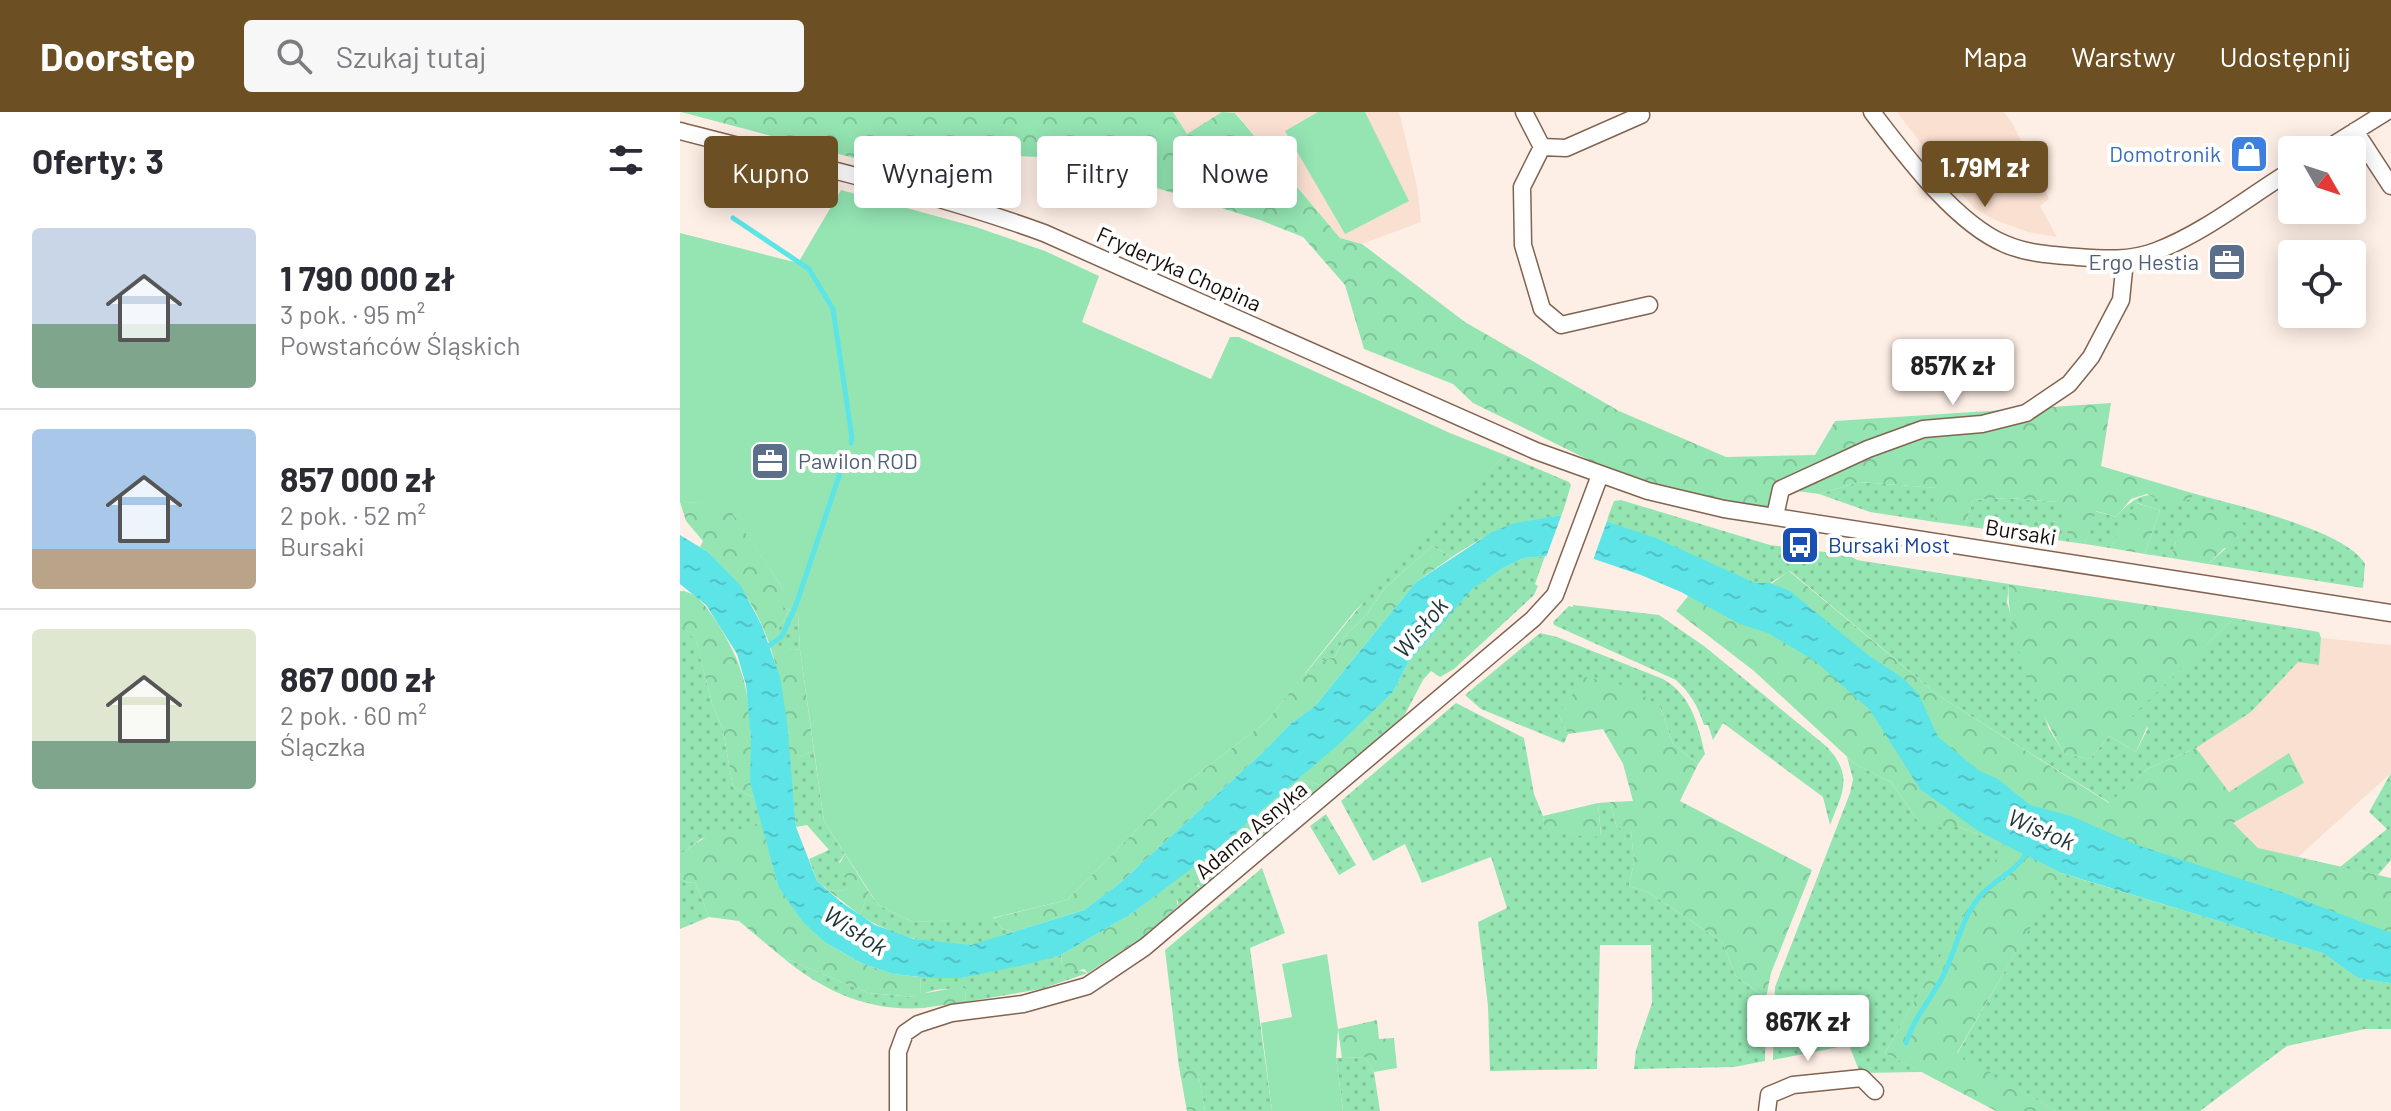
<!DOCTYPE html>
<html lang="pl">
<head>
<meta charset="utf-8">
<style>
  :root { --surface:#fff; --page:#f7f7f7; --text:#2b2b33; --muted:#7c7c81; --line:#e1e1e2; --accent:#6c5023 }
  body { margin:0; font-family:Barlow,sans-serif; background:var(--page); color:var(--text); height:100vh; display:flex; flex-direction:column; font-size:30px; white-space:nowrap }
  * { box-sizing:border-box; margin:0 }
  p { font-size:26px; color:var(--muted) }
  .icon { flex:none; width:44px; height:44px; fill:none; stroke:currentColor; stroke-width:2; stroke-linecap:round; stroke-linejoin:round }
  .map { position:relative; flex:1; overflow:hidden }
  .details { display:flex; flex-direction:column; background:var(--surface); width:680px }
  .details>* { flex:none }
  .banner { position:absolute; left:24px; top:24px; width:760px; height:72px; display:flex; gap:16px }
  .needle { width:52px; rotate:129deg }
  .fabs { position:absolute; left:1598px; top:24px; display:grid; gap:16px }
  .fabs a { display:grid; place-items:center; width:88px; height:88px; border-radius:8px; background:var(--surface); box-shadow:0 4px 20px #0003; font-size:40px }
  .price { position:absolute; translate:-50% -68px; padding:0 18px; border-radius:8px; background:#fff; color:#222; font-size:26px; line-height:52px; filter:drop-shadow(0 2px 4px #0008) }
  .price::after { content:''; position:absolute; left:50%; top:48px; width:24px; height:18px; margin-left:-12px; background:inherit; clip-path:polygon(0 0,100% 0,50% 100%) }
  .price.selected { background:var(--accent); color:#fff }
  ul { padding:0; list-style:none }
  li { display:flex; align-items:center; gap:24px; height:200px; padding:0 32px }
  li+li { border-top:2px solid var(--line) }
  li span { display:grid; place-items:center; flex:none; width:224px; height:160px; border-radius:8px; color:#555 }
  li>.icon { margin-inline-start:auto }
  span .icon { width:96px; height:96px; fill:#fffc; stroke-width:1 }
  li b { font-size:34px }
  h2 { display:flex; justify-content:space-between; align-items:center; height:96px; padding:0 32px; font-size:34px }
  .chip { padding:0 28px; border-radius:8px; background:var(--surface); box-shadow:0 4px 20px #0003; font-size:28px; line-height:72px }
  .chip.selected { background:var(--accent); color:#fff }
  header { display:flex; align-items:center; gap:48px; box-sizing:border-box; height:112px; padding:0 40px; background:var(--accent); color:#fff }
  header strong { font-size:38px }
  nav { display:flex; gap:44px; margin-inline-start:auto; font-size:28px }
  .search { width:560px; height:72px; background:var(--page); display:flex; align-items:center; gap:20px; box-sizing:border-box; padding:0 28px; border-radius:8px; color:var(--muted); font-size:30px }
  main { display:flex; flex:1; min-height:0 }
  .map>svg:first-child { display:block }
</style>
</head>
<body>
<header>
<strong>Doorstep</strong>
<div class="search"><svg class="icon" aria-label="search" viewBox="0 0 24 24"><circle cx="10" cy="10" r="6"/><path d="M15 15l6 6"/></svg>Szukaj tutaj</div>
<nav><a>Mapa</a><a>Warstwy</a><a>Udostępnij</a></nav>
</header>
<main>
<section class="details">
<h2>Oferty: 3<svg class="icon" aria-label="filters" viewBox="0 0 24 24"><path d="M4 7h16M4 17h16"/><circle cx="9" cy="7" r="2"/><circle cx="15" cy="17" r="2"/></svg></h2>
<ul>
<li><span style="background:linear-gradient(#c9d6e8 60%,#7fa58c 0)"><svg class="icon" aria-label="home" viewBox="0 0 24 24"><path d="M3 11l9-7 9 7M6 9v11h12V9"/></svg></span><div><b>1 790 000 zł</b><p>3 pok. · 95 m²</p><p>Powstańców Śląskich</p></div></li>
<li><span style="background:linear-gradient(#a9c7e8 75%,#b9a48a 0)"><svg class="icon" aria-label="home" viewBox="0 0 24 24"><path d="M3 11l9-7 9 7M6 9v11h12V9"/></svg></span><div><b>857 000 zł</b><p>2 pok. · 52 m²</p><p>Bursaki</p></div></li>
<li><span style="background:linear-gradient(#dfe7d0 70%,#7fa58c 0)"><svg class="icon" aria-label="home" viewBox="0 0 24 24"><path d="M3 11l9-7 9 7M6 9v11h12V9"/></svg></span><div><b>867 000 zł</b><p>2 pok. · 60 m²</p><p>Ślączka</p></div></li>
</ul>
</section>
<div class="map">
<svg width="1711" height="999" viewBox="0 0 1711 999">
  <defs>
    <pattern id="grass-dots" width="8" height="8" patternUnits="userSpaceOnUse" patternTransform="scale(2)"><rect width="8" height="8" fill="#94e5b2"/><path d="M2 2h.1M6 6h.1" fill="none" stroke="#7fc398" stroke-width="1.8" stroke-linecap="round"/></pattern>
    <pattern id="forest-crowns" width="20" height="18" patternUnits="userSpaceOnUse" patternTransform="scale(2)"><rect width="20" height="18" fill="#94e5b2"/><path d="M2 6a3 3 0 1 1 6 0M12 15a3 3 0 1 1 6 0" fill="none" stroke="#7fc398"/></pattern>
    <pattern id="water-ripples" width="26" height="14" patternUnits="userSpaceOnUse" patternTransform="scale(2)"><rect width="26" height="14" fill="#5de4e7"/><path d="M2 4q2-2 4 0t4 0M15 11q2-2 4 0t4 0" fill="none" stroke="#50c2c5"/></pattern>
  </defs>
  <rect width="100%" height="100%" fill="#feefe6"/>
  <!-- built -->
  <path fill="#fae0d1" d="M493,0H719L737,74L741,110L682,132L660,126L556,1L542,0L507,23Z
    M1217,0H1324L1333,12L1369,87L1360,94L1377,125L1348,120L1315,108L1295,97L1269,68Z
    M1641,526L1711,533V661L1617,746L1578,736L1552,711L1624,671L1609,642L1549,680L1516,636L1571,600L1618,549L1639,552Z"/>
  <!-- grass -->
  <path fill="url(#grass-dots)" d="M825,343L889,370L891,373L882,403C832,412 815,416 772,445L752,434L704,477L688,501L664,525L655,545L640,549L629,564L625,562L699,471Z
    M1179,370L1258,376L1255,410L1190,400L1139,382Z
    M1512,381C1551,392 1667,418 1685,452L1683,476L1528,452L1546,436L1496,430L1491,446L1465,442L1480,398L1457,391L1430,436L1405,432L1415,399L1436,405C1462,374 1474,383 1511,387Z
    M1328,386L1379,390L1390,430L1285,414L1293,388Z
    M941,388L1090,433L1168,443L1177,448L1329,472L1327,490L1336,521L1369,617L1385,642L1410,647L1429,624L1456,640L1468,616L1451,604L1554,506L1639,520L1641,526L1639,553L1618,550L1571,600L1516,636L1467,657L1430,691L1259,584L1110,459L1090,471H1075L926,410L934,389Z
    M865,444L855,472L858,474L854,483L774,557L760,565L751,559L743,568L724,604L698,627L684,607L713,580L728,551L791,477L823,456L844,446Z
    M893,493L979,503L1024,534L1146,634C1174,663 1163,680 1150,713L1143,685L1043,611L1033,628L1028,613H1024C1018,594 1010,581 996,568L874,513L873,510L889,494L893,495Z
    M109,498L118,503L120,538L89,534Z
    M0,512L16,528L32,591L43,618L53,675L75,686L81,709L70,717L21,727L0,743Z
    M860,521L877,525L983,567C1011,583 1018,612 1025,642L1018,652L993,632L980,595L878,602L888,622L884,631L801,597L785,583Z
    M776,591L844,626L854,682L863,704L865,717C885,719 902,727 921,723L918,691L930,690L937,716L951,717L954,750L949,774L970,781L1042,830L1056,864L1086,886L1085,949L1054,955L954,957L956,938L972,891L971,833H920L917,957L810,959L808,894L798,810L827,796L811,745L742,771L725,732L693,749L661,689Z
    M134,639L144,709L165,742L159,750L172,771L165,778L149,779L137,769L129,747L149,738L127,713L116,715L110,654L114,647Z
    M1167,645L1175,652L1211,670L1238,709L1277,714L1325,733L1205,941L1242,960L1180,961L1169,933L1093,948L1095,875L1170,681L1173,667Z
    M1711,661V748L1698,763L1660,755L1707,717L1689,700Z
    M624,668L643,674L578,727L577,721L568,710L610,674H615Z
    M646,702L676,753L659,763L630,714Z
    M517,752L523,761L517,774L521,776L498,794V789L482,778Z
    M582,756L605,821L570,836L592,999H525L518,960L499,955L485,838Z
    M0,761L5,771L15,770L29,805L0,817Z
    M1381,761L1643,841L1678,866L1711,871V917H1685L1607,934L1520,999H1376L1277,942Z
    M189,780L198,793L233,810L314,806L321,816L333,820C320,824 304,832 290,833C256,836 208,822 180,803Z
    M381,843L382,853L408,861L361,877L285,890L286,879C271,875 255,876 241,883L243,896C189,900 143,879 102,845L188,881L234,885L241,882L240,865L282,866Z
    M685,945L694,960L700,999H663L656,946Z"/>
  <!-- forest -->
  <path fill="url(#forest-crowns)" d="M1,0H493L507,22L542,0L555,1L660,126L682,132L785,210L939,299L1046,345L1135,343L1155,309L1431,291L1421,354L1512,381V387L1488,392L1467,382L1451,387L1436,405L1416,399L1405,432L1390,430L1378,390L1328,386L1293,388L1285,414L1255,410L1257,376L1179,370L1139,382L1102,377L1095,404L1044,397L919,353L793,291L773,272L684,237L665,173L623,125L580,108L380,46L336,44L309,82Z
    M0,390L46,391L104,478V495L109,498L90,533L120,538L134,639L115,647L110,654C106,596 99,537 68,487C58,470 41,455 28,440L20,435L23,429L6,409Z
    M1456,391L1480,398L1465,442L1430,436Z
    M1548,399L1566,415L1528,452L1491,446L1496,430L1518,400Z
    M752,434L772,445L736,470L635,594L610,612L583,640L441,770L404,798L333,820L321,816L314,806L387,788L493,681L587,609L624,562L629,563L640,549L655,545L664,525L688,501L704,477Z
    M1109,459L1259,584L1429,691L1467,657L1516,636L1549,680L1609,641L1624,671L1553,711L1578,736L1711,766V871L1678,866L1643,841L1382,761L1277,941L1376,999H1316L1205,941L1324,733L1277,714L1268,717L1238,709L1211,670L1175,652L1074,559L996,499L1013,478L1056,498Z
    M1329,472L1554,506L1452,604L1467,615L1456,640L1429,624L1410,647L1385,642C1360,604 1324,517 1329,472Z
    M0,479C17,479 27,496 36,509C63,552 68,573 71,625C72,646 69,665 75,686L53,675L43,618L32,591L16,529L0,512Z
    M905,565L939,572L962,583L980,595L993,632L1018,652L1000,689L1132,758L1091,861L1086,886L1056,864L1042,830L970,781L949,774L954,750L951,718L937,716L930,690L953,689L943,652L923,617L888,622L878,602Z
    M684,607L698,627L643,674L624,668L611,675L610,674Z
    M918,691L921,724C902,727 884,719 865,718L863,704Z
    M81,709L98,774L146,831L181,851L213,862L240,865L241,882L284,874L286,879L285,890L243,896L240,883L235,885L188,881L102,845L59,809L29,805L15,770L5,771L0,761V743C12,734 24,724 39,721C55,717 67,719 81,709Z
    M568,710L577,721L578,727L521,776L516,770L523,761L517,752Z
    M165,742L189,780L180,803L149,779L165,778L171,771L156,758Z
    M482,778L496,786L498,794L466,823L408,861L404,857L395,859L382,853L381,843L451,802Z
    M697,908L699,927L714,926L717,956L694,960L685,945L662,946L658,917Z
    M499,955L518,959L525,999H507Z"/>
  <!-- garden -->
  <path fill="#94e5b2" d="M638,0H685L729,89L665,122L605,19Z
    M161,78L296,115L365,139L419,164L402,210L531,267L550,225H559L770,321L825,343L674,500L587,609L493,681L387,788L308,807L233,810L198,793L144,709L120,538L118,503L104,495V478L46,392L0,390V121L118,151Z
    M647,842L658,917L656,946L663,999H592L581,911L612,905L602,852Z"/>
  <!-- water -->
  <path fill="url(#water-ripples)" d="M882,403L925,409L976,426L1075,471H1090L1110,479L1188,543L1224,567L1239,583L1258,625L1298,658L1318,667L1350,693L1391,704L1460,734L1607,782L1711,821V871L1678,866L1643,841L1382,761L1325,733L1297,718L1240,677L1190,598L1135,549L1088,521L1060,512L1001,480L961,463L911,446L867,444L844,446L823,456L792,477L728,551L713,580L660,631L531,742L451,802L381,843L348,852L282,866H250L213,862L181,851L146,831L123,810L98,774L70,670L71,627L66,573L57,542L26,493L0,472V423L28,440L61,474L82,514L100,565L107,610L116,715L137,769L161,790L195,813L234,827L291,833L404,798L441,770L583,640L610,612L635,594L736,470L812,420L835,411Z"/>
  <!-- pier -->
  <path fill="#feefe6" d="M883,399L928,406L912,451L865,448Z"/>
  <g fill="none" stroke-linecap="round" stroke-linejoin="round">
    <!-- stream -->
    <path stroke="#5de4e7" stroke-width="5" d="M53,106L129,157L153,197L172,326L171,331
      M86,536L102,524L116,493L162,355
      M1226,931C1235,904 1249,890 1262,866C1276,840 1281,804 1302,782C1316,767 1338,758 1347,740"/>
    <defs>
      <path id="minor" d="M844,0L862,35L842,75L843,133L862,197L881,213L969,193
        M1192,0C1225,43 1275,111 1325,132C1348,142 1373,143 1397,145C1424,147 1450,149 1476,139C1524,121 1568,85 1612,58
        M0,19C122,51 246,78 364,121L856,339L968,379L1044,397L1711,501
        M1675,19L1711,74
        M862,35L886,36L961,3
        M1645,38L1706,0
        M1095,404L1101,377L1188,337L1243,317L1302,312L1346,301L1389,272L1411,245L1441,188L1445,148
        M218,999V940L225,921L238,912L272,901L343,892L407,874L465,835L853,507L875,483L920,363
        M1087,999L1089,983L1113,973L1182,966L1195,979"/>
    </defs>
    <!-- minor casing -->
    <use href="#minor" stroke="#826350" stroke-width="19"/>
    <!-- minor -->
    <use href="#minor" stroke="#fff" stroke-width="16"/>
  </g>
  <!-- icons -->
  <defs>
    <symbol id="shop-square" viewBox="-11 -11 22 22"><rect x="-9" y="-9" width="18" height="18" rx="4" fill="#3f7fe0" stroke="#fff"/><path d="M-5-2.5h2.3a2.7 3.5 0 0 1 5.4 0H5L5.5 6h-11ZM-1.5-2.5h3a1.5 2.3 0 0 0-3 0Z" fill="#fff"/></symbol>
    <symbol id="office-square" viewBox="-11 -11 22 22"><rect x="-9" y="-9" width="18" height="18" rx="4" fill="#5c6f8a" stroke="#fff"/><path d="M-6-3h4V-5.5h4V-3h4V5H-6ZM-1-4.5V-3h2v-1.5ZM-6 0V1H6V0Z" fill="#fff"/></symbol>
    <symbol id="bus-square" viewBox="-11 -11 22 22"><rect x="-9" y="-9" width="18" height="18" rx="4" fill="#1a4fb4" stroke="#fff"/><path d="M-5-6H5V4H4V6H2V4H-2V6H-4V4H-5ZM-3.5-4V0h7V-4ZM-3.5 1.2v1.5H-2V1.2ZM2 1.2v1.5H3.5V1.2Z" fill="#fff"/></symbol>
  </defs>
  <g fill-rule="evenodd">
    <use href="#shop-square" x="1547" y="20" width="44" height="44"/>
    <use href="#office-square" x="1525" y="128" width="44" height="44"/>
    <use href="#office-square" x="68" y="327" width="44" height="44"/>
    <use href="#bus-square" x="1098" y="411" width="44" height="44"/>
  </g>
  <g text-anchor="middle" stroke-width="8" stroke-linejoin="round" paint-order="stroke">
    <!-- shop labels -->
    <g font-size="22" fill="#366cbe" stroke="#fff" text-anchor="end">
      <text x="1541" y="50">Domotronik</text>
    </g>
    <!-- service labels -->
    <g font-size="22" fill="#4e5e75" stroke="#fff" text-anchor="end">
      <text x="1519" y="158">Ergo Hestia</text>
      <text x="118" y="357" text-anchor="start">Pawilon ROD</text>
    </g>
    <!-- street labels -->
    <g font-size="22" fill="#180c06" stroke="#fff">
      <text transform="translate(499 157) rotate(24)" y="8">Fryderyka Chopina</text>
      <text transform="translate(1341 420) rotate(9)" y="8">Bursaki</text>
      <text transform="translate(571 718) rotate(-40)" y="8">Adama Asnyka</text>
    </g>
    <!-- transit labels -->
    <g font-size="22" fill="#164399" stroke="#fff" text-anchor="start">
      <text x="1148" y="441">Bursaki Most</text>
    </g>
    <!-- water labels -->
    <g font-size="24" font-style="italic" fill="#1e3536" stroke="#fff">
      <text transform="translate(741 516) rotate(-50)" y="8">Wisłok</text>
      <text transform="translate(1361 718) rotate(23)" y="8">Wisłok</text>
      <text transform="translate(175 819) rotate(33)" y="8">Wisłok</text>
    </g>
  </g>
</svg>
<div class="fabs">
<a><svg class="needle" viewBox="-14 -14 28 28"><path d="M0-13l5 13h-10z" fill="#e53935"/><path d="M0 13l5-13h-10z" fill="#7c7c81"/></svg></a>
<a><svg class="icon" aria-label="locate" viewBox="0 0 24 24"><circle cx="12" cy="12" r="6"/><path d="M12 2v4M12 18v4M2 12h4M18 12h4"/></svg></a>
</div>
<b class="price selected" style="left:1305px;top:97px">1.79M zł</b>
<b class="price" style="left:1273px;top:295px">857K zł</b>
<b class="price" style="left:1128px;top:951px">867K zł</b>
<div class="banner">
<a class="chip selected">Kupno</a>
<a class="chip">Wynajem</a>
<a class="chip">Filtry</a>
<a class="chip">Nowe</a>
</div>
</div>
</main>
</body>
</html>
